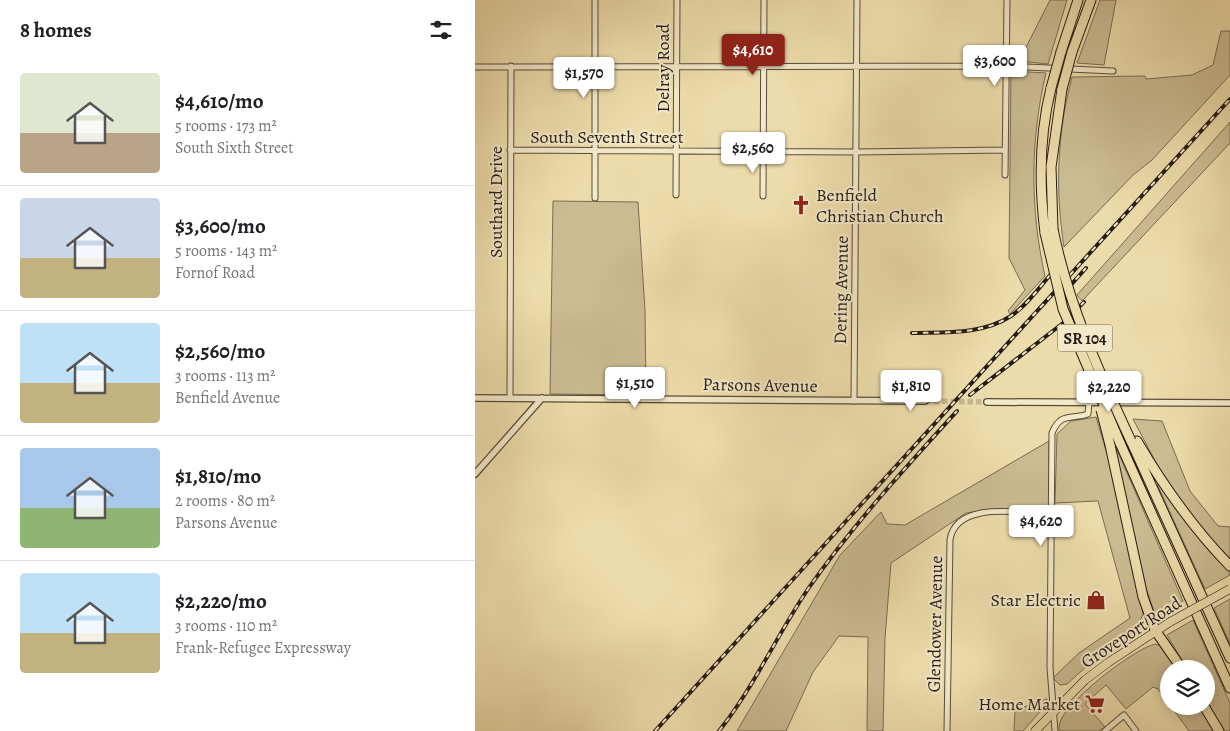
<!DOCTYPE html>
<html lang="en">
<head>
<meta charset="utf-8">
<style>
  :root { --surface:#fff; --page:#f6f6f6; --text:#202124; --muted:#757577; --line:#e0e0e0; --accent:#8f2418 }
  body { margin:0; font-family:Alegreya,serif; background:var(--page); color:var(--text); height:100vh; display:flex; flex-direction:column; font-size:19px; white-space:nowrap }
  * { box-sizing:border-box; margin:0 }
  p { font-size:16px; color:var(--muted) }
  .icon { flex:none; width:28px; height:28px; fill:none; stroke:currentColor; stroke-width:2; stroke-linecap:round; stroke-linejoin:round }
  .map { position:relative; flex:1; overflow:hidden }
  .details { display:flex; flex-direction:column; background:var(--surface); width:475px }
  .details>* { flex:none }
  .buttons { position:absolute; left:685px; top:660px; display:grid; gap:10px }
  .buttons a { display:grid; place-items:center; width:55px; height:55px; border-radius:50%; background:var(--surface); box-shadow:0 2px 12px #0003; font-size:25px }
  .price { position:absolute; translate:-50% -42px; padding:0 11px; border-radius:5px; background:#fff; color:#222; font-size:16px; line-height:32px; filter:drop-shadow(0 1px 2px #0008) }
  .price::after { content:''; position:absolute; left:50%; top:30px; width:15px; height:11px; margin-left:-8px; background:inherit; clip-path:polygon(0 0,100% 0,50% 100%) }
  .price.current { background:var(--accent); color:#fff }
  ul { padding:0; list-style:none }
  li { display:flex; align-items:center; gap:15px; height:125px; padding:0 20px }
  li+li { border-top:1px solid var(--line) }
  li span { display:grid; place-items:center; flex:none; width:140px; height:100px; border-radius:5px; color:#555 }
  li>.icon { margin-inline-start:auto }
  span .icon { width:60px; height:60px; fill:#fffc; stroke-width:1 }
  li b { font-size:21px }
  h2 { display:flex; justify-content:space-between; align-items:center; height:60px; padding:0 20px; font-size:21px }
  main { display:flex; flex:1; min-height:0 }
  .map>svg:first-child { display:block }
</style>
</head>
<body>
<main>
<section class="details">
<h2>8 homes<svg class="icon" aria-label="filters" viewBox="0 0 24 24"><path d="M4 7h16M4 17h16"/><circle cx="9" cy="7" r="2"/><circle cx="15" cy="17" r="2"/></svg></h2>
<ul>
<li><span style="background:linear-gradient(#dfe7d0 60%,#b9a48a 0)"><svg class="icon" aria-label="home" viewBox="0 0 24 24"><path d="M3 11l9-7 9 7M6 9v11h12V9"/></svg></span><div><b>$4,610/mo</b><p>5 rooms · 173 m²</p><p>South Sixth Street</p></div></li>
<li><span style="background:linear-gradient(#c9d6e8 60%,#c2b280 0)"><svg class="icon" aria-label="home" viewBox="0 0 24 24"><path d="M3 11l9-7 9 7M6 9v11h12V9"/></svg></span><div><b>$3,600/mo</b><p>5 rooms · 143 m²</p><p>Fornof Road</p></div></li>
<li><span style="background:linear-gradient(#bfe0f5 60%,#c2b280 0)"><svg class="icon" aria-label="home" viewBox="0 0 24 24"><path d="M3 11l9-7 9 7M6 9v11h12V9"/></svg></span><div><b>$2,560/mo</b><p>3 rooms · 113 m²</p><p>Benfield Avenue</p></div></li>
<li><span style="background:linear-gradient(#a9c7e8 60%,#8fb573 0)"><svg class="icon" aria-label="home" viewBox="0 0 24 24"><path d="M3 11l9-7 9 7M6 9v11h12V9"/></svg></span><div><b>$1,810/mo</b><p>2 rooms · 80 m²</p><p>Parsons Avenue</p></div></li>
<li><span style="background:linear-gradient(#bfe0f5 60%,#c2b280 0)"><svg class="icon" aria-label="home" viewBox="0 0 24 24"><path d="M3 11l9-7 9 7M6 9v11h12V9"/></svg></span><div><b>$2,220/mo</b><p>3 rooms · 110 m²</p><p>Frank-Refugee Expressway</p></div></li>
</ul>
</section>
<div class="map">
<svg width="755" height="731" viewBox="0 0 755 731">
  <rect width="100%" height="100%" fill="#eddcab"/>
  <filter id="stains"><feTurbulence type="fractalNoise" baseFrequency=".004" numOctaves="4"/><feColorMatrix values="0 0 0 0 .2 0 0 0 0 .09 0 0 0 0 .02 0 0 0 .5 -.17"/></filter>
  <radialGradient id="worn" r=".72"><stop offset=".6" stop-color="#630" stop-opacity="0"/><stop offset="1" stop-color="#630" stop-opacity=".3"/></radialGradient>
  <!-- green -->
  <path fill="#cbbb91" stroke="#786c52" d="M575,0H592L573,64L544,61Z
    M625,0H641L629,65L602,63Z
    M746,31H755V75L677,160L658,175L589,247C580,190 582,133 597,77L670,76L671,79L717,75L738,65Z
    M536,71L571,73C555,140 555,209 570,276L535,314L533,311L550,290L534,258Z
    M755,122V143L607,301L602,295Z
    M78,201L163,202L170,310L171,395L75,394Z
    M621,417L636,467L668,614L661,630L623,656L592,684L585,685L578,678L604,653L655,618L623,501L580,503L582,434L596,421Z
    M658,419L687,421L715,491L743,526L755,527V561L720,520L687,474Z
    M574,441V505L569,511L511,510L491,513L416,563L410,638L408,731H392L393,637L364,636L338,672L311,731H262L365,555L406,512L412,524L430,525Z
    M640,450H642L708,601L681,617L671,588Z
    M684,482L752,568L755,575L730,589L682,484Z
    M755,599V644L739,608Z
    M718,620L755,703V731H749L731,701V669H712L692,635Z
    M680,644L692,648L704,669H694V704L683,689L678,687L651,709L631,685L610,704L630,727L624,731H584C584,726 585,720 588,716C601,695 657,650 680,644Z
    M572,699L570,706L548,731H539L540,710Z
    M696,706H726L740,731H714Z"/>
  <g fill="none" stroke-linecap="round" stroke-linejoin="round">
    <!-- tertiary-tunnel -->
    <path stroke="#c5b68d" stroke-width="5.5" stroke-dasharray="5.5 3" stroke-linecap="butt" d="M450,401L512,402"/>
    <defs>
      <path id="minor" d="M0,67L531,66L638,71
        M35,150L381,152L529,150
        M530,175L532,0
        M201,195L202,0
        M288,196L289,0
        M120,198V0
        M35,398L36,66
        M379,401L382,0
        M472,731L475,540C481,500 547,513 576,514
        M580,731L575,668L577,433C586,411 597,420 613,414L614,403
        M630,731L649,715L661,731"/>
      <path id="tertiary" d="M0,398L450,401
        M512,402L755,403
        M0,474L67,398"/>
      <path id="primary" d="M560,731L610,680L634,662L695,622"/>
      <path id="motorway" d="M586,52L603,0
        M597,52L616,0
        M578,229L576,167L587,89
        M570,233C564,185 564,136 576,88
        M656,441L755,658
        M662,441C689,487 718,528 755,566
        M645,443L755,688
        M635,445L668,597L680,630L707,669
        M729,706L744,731"/>
    </defs>
    <!-- minor casing -->
    <use href="#minor" stroke="#584c39" stroke-width="7"/>
    <!-- tertiary casing -->
    <use href="#tertiary" stroke="#584c39" stroke-width="8"/>
    <!-- primary casing -->
    <use href="#primary" stroke="#261c13" stroke-width="9"/>
    <!-- motorway casing -->
    <use href="#motorway" stroke="#261c13" stroke-width="11"/>
    <!-- minor -->
    <use href="#minor" stroke="#f3e8c8" stroke-width="5"/>
    <!-- tertiary -->
    <use href="#tertiary" stroke="#f3e8c8" stroke-width="5.5"/>
    <!-- primary -->
    <use href="#primary" stroke="#eddcab" stroke-width="8"/>
    <!-- motorway -->
    <use href="#motorway" stroke="#eddcab" stroke-width="9"/>
    <defs>
      <path id="rail" d="M586,296L611,268
        M437,333C470,332 507,335 536,316C552,305 563,289 576,274
        M495,395L592,320L609,302
        M180,731L755,99
        M244,731C279,687 302,635 333,589C377,526 430,468 482,411"/>
    </defs>
    <!-- rail casing -->
    <use href="#rail" stroke="#261c13" stroke-width="4"/>
    <!-- rail -->
    <use href="#rail" stroke="#f3e8c8" stroke-width="2" stroke-dasharray="5.5" stroke-linecap="butt"/>
    <defs>
      <path id="primary-bridge" d="M695,622L755,589"/>
      <path id="motorway-bridge" d="M576,88L586,52
        M587,89L597,52
        M578,229C593,304 624,372 656,441
        M570,233L588,309L645,443
        M626,410L635,445"/>
    </defs>
    <!-- primary-bridge casing -->
    <use href="#primary-bridge" stroke="#261c13" stroke-width="9" stroke-linecap="butt"/>
    <!-- motorway-bridge casing -->
    <use href="#motorway-bridge" stroke="#261c13" stroke-width="11" stroke-linecap="butt"/>
    <!-- primary-bridge -->
    <use href="#primary-bridge" stroke="#eddcab" stroke-width="8"/>
    <!-- motorway-bridge -->
    <use href="#motorway-bridge" stroke="#eddcab" stroke-width="9"/>
  </g>
  <!-- icons -->
  <defs>
    <symbol id="church-bare" viewBox="-9 -9 18 18"><path d="M-1.2-6h2.4v3.5h3.3v2.4h-3.3V6h-2.4V-.1h-3.3v-2.4h3.3Z" fill="#8f2418" stroke="#f3e8c8" stroke-width="2.5" paint-order="stroke"/></symbol>
    <symbol id="shop-bare" viewBox="-9 -9 18 18"><path d="M-5-2.5h2.3a2.7 3.5 0 0 1 5.4 0H5L5.5 6h-11ZM-1.5-2.5h3a1.5 2.3 0 0 0-3 0Z" fill="#8f2418" stroke="#f3e8c8" stroke-width="2.5" paint-order="stroke"/></symbol>
    <symbol id="supermarket-bare" viewBox="-9 -9 18 18"><path d="M-6-5.5h2.5l.6 2H6L4.5 2H-2.5L-4.4-4H-6ZM-1.5 3.2a1.3 1.3 0 1 0 .1 0ZM3 3.2a1.3 1.3 0 1 0 .1 0Z" fill="#8f2418" stroke="#f3e8c8" stroke-width="2.5" paint-order="stroke"/></symbol>
  </defs>
  <g fill-rule="evenodd">
    <use href="#church-bare" x="312" y="191" width="28" height="28"/>
    <use href="#shop-bare" x="607" y="586" width="28" height="28"/>
    <use href="#supermarket-bare" x="606" y="690" width="28" height="28"/>
  </g>
  <g text-anchor="middle" stroke-width="4" stroke-linejoin="round" paint-order="stroke">
    <!-- shield labels -->
    <rect fill="#f3e8c8" stroke="#645949" stroke-width="1" x="582.5" y="324.5" width="55" height="27" rx="4"/>
    <g font-size="16" font-weight="bold" fill="#261c13">
      <text x="610" y="344">SR 104</text>
    </g>
    <!-- street labels -->
    <g font-size="18" fill="#261c13" stroke="#f3e8c8">
      <text transform="translate(188 68) rotate(-90)" y="6">Delray Road</text>
      <text x="132" y="143">South Seventh Street</text>
      <text transform="translate(21 202) rotate(-90)" y="6">Southard Drive</text>
      <text transform="translate(366 290) rotate(-89)" y="6">Dering Avenue</text>
      <text transform="translate(285 385) rotate(1)" y="6">Parsons Avenue</text>
      <text transform="translate(460 624) rotate(-89)" y="6">Glendower Avenue</text>
      <text transform="translate(656 632) rotate(-33)" y="6">Groveport Road</text>
    </g>
    <!-- poi labels -->
    <g font-size="18" fill="#261c13" stroke="#f3e8c8" text-anchor="end">
      <text x="341" y="201" text-anchor="start">Benfield<tspan x="341" dy="21">Christian Church</tspan></text>
      <text x="606" y="606">Star Electric</text>
      <text x="605" y="710">Home Market</text>
    </g>
  </g>
  <rect width="100%" height="100%" filter="url(#stains)"/>
  <rect width="100%" height="100%" fill="url(#worn)"/>
</svg>
<div class="buttons">
<a><svg class="icon" aria-label="layers" viewBox="0 0 24 24"><path d="M12 4l9 5-9 5-9-5zM3 14l9 5 9-5"/></svg></a>
</div>
<b class="price current" style="left:278px;top:76px">$4,610</b>
<b class="price" style="left:520px;top:87px">$3,600</b>
<b class="price" style="left:109px;top:99px">$1,570</b>
<b class="price" style="left:278px;top:174px">$2,560</b>
<b class="price" style="left:160px;top:409px">$1,510</b>
<b class="price" style="left:436px;top:412px">$1,810</b>
<b class="price" style="left:634px;top:413px">$2,220</b>
<b class="price" style="left:566px;top:547px">$4,620</b>
</div>
</main>
</body>
</html>
